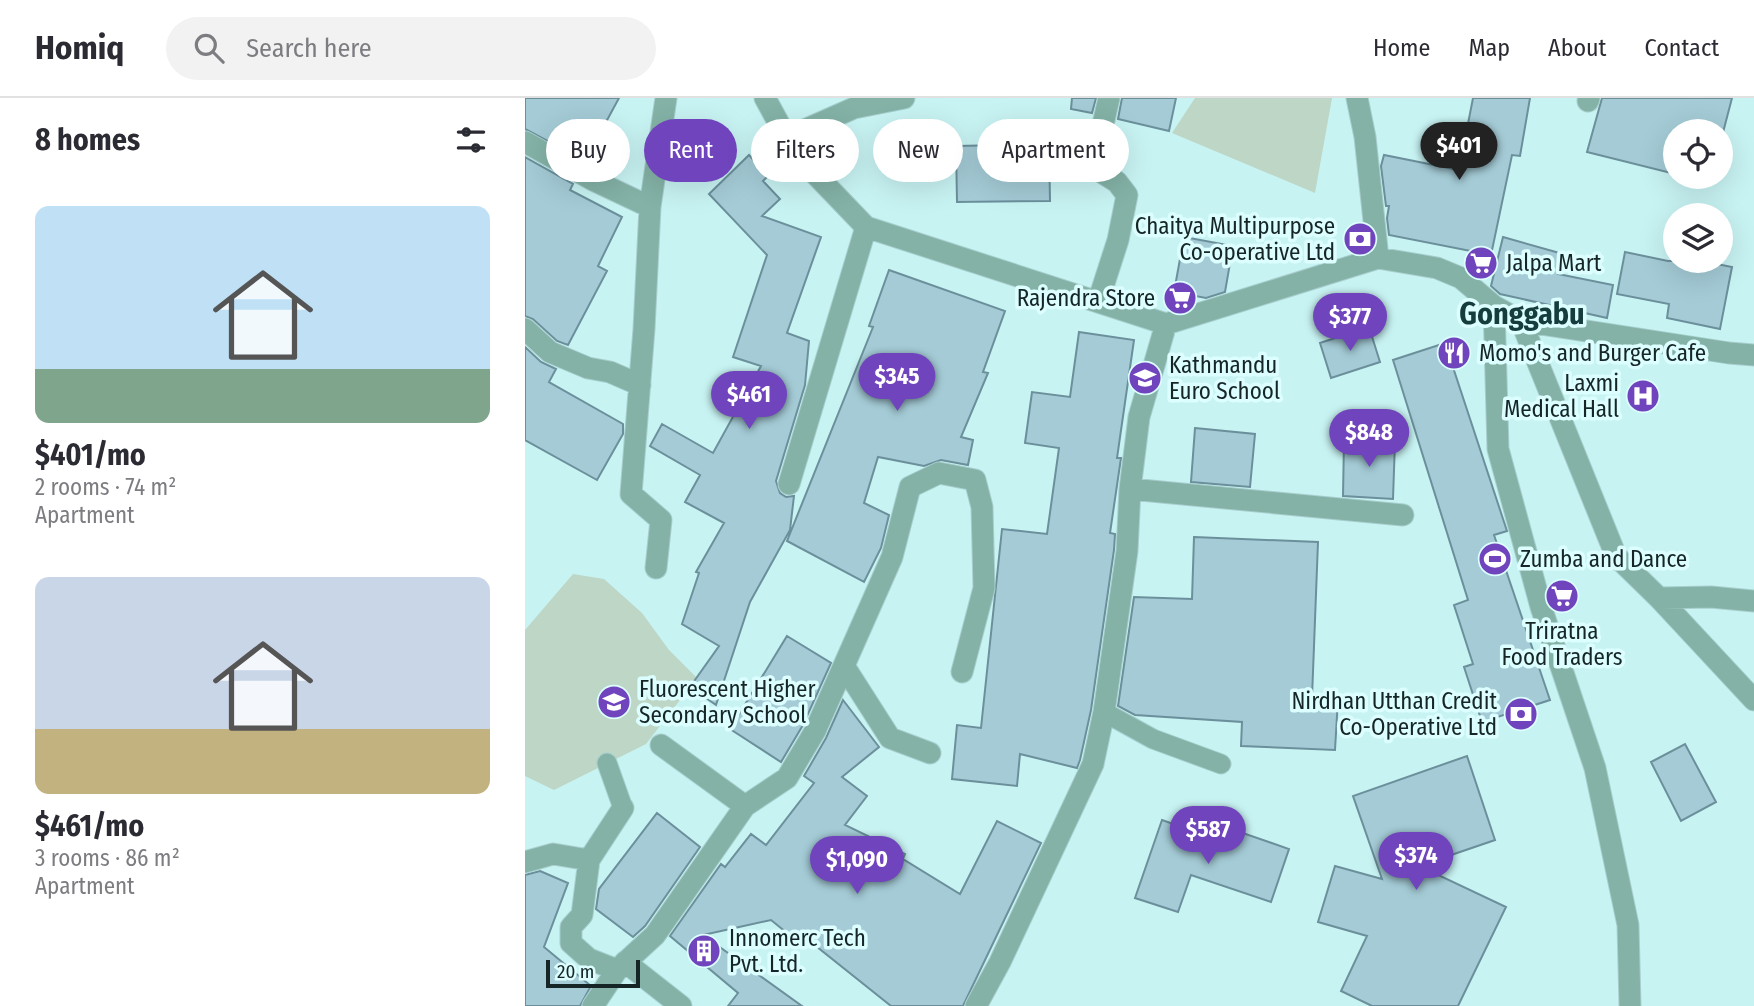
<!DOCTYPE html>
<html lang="en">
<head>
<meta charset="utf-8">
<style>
  :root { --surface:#fff; --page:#f2f2f3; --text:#2b2b33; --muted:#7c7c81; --line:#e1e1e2; --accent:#7044bc }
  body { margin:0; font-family:"Fira Sans Condensed",sans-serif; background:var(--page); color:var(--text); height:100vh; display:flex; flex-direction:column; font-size:26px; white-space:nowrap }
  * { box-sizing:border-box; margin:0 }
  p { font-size:23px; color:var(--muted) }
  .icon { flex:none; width:38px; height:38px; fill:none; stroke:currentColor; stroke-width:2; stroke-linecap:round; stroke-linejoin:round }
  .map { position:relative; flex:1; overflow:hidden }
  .details { display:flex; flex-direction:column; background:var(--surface); width:525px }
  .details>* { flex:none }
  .top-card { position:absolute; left:21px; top:21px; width:665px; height:63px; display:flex; gap:14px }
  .controls { position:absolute; left:1138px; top:21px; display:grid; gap:14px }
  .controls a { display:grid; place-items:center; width:70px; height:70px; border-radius:50%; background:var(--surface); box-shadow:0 7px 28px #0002; font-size:35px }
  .scale { position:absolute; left:21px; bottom:18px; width:94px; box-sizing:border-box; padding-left:7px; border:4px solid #162627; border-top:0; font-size:19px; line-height:24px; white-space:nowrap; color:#162627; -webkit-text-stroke:5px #dcfefe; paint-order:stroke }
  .price { position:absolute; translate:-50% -60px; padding:0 16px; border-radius:24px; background:var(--accent); color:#fff; font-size:23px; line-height:46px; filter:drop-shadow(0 2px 4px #0008) }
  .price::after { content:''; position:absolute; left:50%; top:42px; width:21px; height:16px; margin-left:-10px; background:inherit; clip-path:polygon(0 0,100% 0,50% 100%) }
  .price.selected { background:#222; color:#fff }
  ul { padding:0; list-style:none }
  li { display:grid; align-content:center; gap:14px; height:371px; padding:0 35px }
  li span { display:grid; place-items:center; height:217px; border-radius:14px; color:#555 }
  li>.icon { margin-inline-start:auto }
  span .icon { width:126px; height:126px; fill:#fffc; stroke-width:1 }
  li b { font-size:30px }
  h2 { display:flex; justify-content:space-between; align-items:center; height:84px; padding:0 35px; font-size:30px }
  .tag { padding:0 24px; border-radius:32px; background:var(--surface); box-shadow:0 7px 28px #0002; font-size:24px; line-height:63px }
  .tag.selected { background:var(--accent); color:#fff }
  header { display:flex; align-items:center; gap:42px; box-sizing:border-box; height:98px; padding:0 35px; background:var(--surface); border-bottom:2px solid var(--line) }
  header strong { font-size:33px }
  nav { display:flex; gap:38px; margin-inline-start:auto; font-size:24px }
  .search { width:490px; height:63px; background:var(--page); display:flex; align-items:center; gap:18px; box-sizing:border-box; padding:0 24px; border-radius:38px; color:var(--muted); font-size:26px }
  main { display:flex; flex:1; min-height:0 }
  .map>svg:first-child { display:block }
</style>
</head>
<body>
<header>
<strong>Homiq</strong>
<div class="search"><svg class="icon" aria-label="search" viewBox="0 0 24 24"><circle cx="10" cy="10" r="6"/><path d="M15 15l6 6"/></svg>Search here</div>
<nav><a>Home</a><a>Map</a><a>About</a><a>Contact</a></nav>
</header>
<main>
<section class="details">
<h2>8 homes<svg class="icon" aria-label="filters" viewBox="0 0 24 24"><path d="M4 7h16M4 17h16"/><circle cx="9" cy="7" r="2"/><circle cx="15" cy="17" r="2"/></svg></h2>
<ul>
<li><span style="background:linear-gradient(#bfe0f5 75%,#7fa58c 0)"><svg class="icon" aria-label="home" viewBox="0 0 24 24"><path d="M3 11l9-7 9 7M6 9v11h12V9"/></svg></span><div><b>$401/mo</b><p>2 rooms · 74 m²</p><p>Apartment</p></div></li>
<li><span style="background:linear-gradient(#c9d6e8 70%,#c2b280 0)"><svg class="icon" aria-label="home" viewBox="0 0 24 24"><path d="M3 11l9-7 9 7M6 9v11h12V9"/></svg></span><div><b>$461/mo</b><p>3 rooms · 86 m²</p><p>Apartment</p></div></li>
</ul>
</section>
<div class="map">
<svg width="1229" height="908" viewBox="0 0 1229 908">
  <rect width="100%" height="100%" fill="#c8f3f3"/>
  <!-- green -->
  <path fill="#bdd6c6" d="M670,0H807L790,95L647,35Z
    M48,476L79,481L117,515L144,552L172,580L121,646L29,692L0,678V532Z"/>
  <!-- building -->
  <path fill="#a4cbd6" stroke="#6b909b" stroke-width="2" d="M0,0H94L60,63L0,31Z
    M547,0H571L567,15L546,11Z
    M597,0H651L644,33L593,21Z
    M948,0H1005L995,58L987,57L966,157L864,137L862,120L864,108H861L856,68L859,57L934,72Z
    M1077,0H1207L1195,46V33H1150V76L1062,54Z
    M524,46L525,103L432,104L431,48Z
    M224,57L243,78L238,83L255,101L237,118L296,139L262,235L284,243L280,287L251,383L255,395L261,399L269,398L265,432L225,504L191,607L165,589L194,548L157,526L174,475L171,474L199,425L160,404L175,377L125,348L137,326L188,355L236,268L208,259L242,157L184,96Z
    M0,59L48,86L45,92L97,119L73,168L82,173L43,247L32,243L8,221L0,218Z
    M659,139L708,148L700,194L681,200L649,194Z
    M978,139L1038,156L1033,176L1088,187L1082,220L975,196L966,188Z
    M1100,154L1143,163H1177L1207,169L1195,231L1142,220L1144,206L1092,196Z
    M364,172L480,213L458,274L463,275L436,339L448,342L443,367L416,362L399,368L353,359L339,405L364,417L356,450L339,484L262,443L348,229L344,228Z
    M844,229L855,264L806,280L795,245Z
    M554,234L609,242L592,360H596L585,435L590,436L589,452L566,612L555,662L552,670L495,656L492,688L427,681L432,627L456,630L477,431L522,436L534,350L500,345L507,294L545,299Z
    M920,245L982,433L969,437L1025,602L957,624L939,569L948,566L929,507L943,502L868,262Z
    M0,249L16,264L31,271L24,284L98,326V336L72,382L0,342Z
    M670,330L730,336L725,389L666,384Z
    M819,342L870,343L868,401L818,398Z
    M669,439L793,444L787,600L813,601L810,652L716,648L717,624L610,617L593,608L609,499L667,501Z
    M262,538L306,565L278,627L256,664L205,631Z
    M318,602L354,649L317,679L342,698L320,727L380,756L378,761L435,796L472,723L516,745L438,908H366L277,837L272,843L246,822L178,837L277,908H203L213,895L145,838L196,766L200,769L226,736L241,747L289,685L279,678L301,640Z
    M1160,646L1191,704L1156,723L1126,664Z
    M942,658L970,742L894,768L981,809L933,908H847L816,893L842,838L793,824L810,768L857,781L828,698Z
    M132,715L175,749L120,828L108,839L71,811L74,791Z
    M637,722L711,748L715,734L764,751L746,804L666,777L653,814L610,800Z
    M15,773L43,785L19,849L66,888L55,908H0V777Z"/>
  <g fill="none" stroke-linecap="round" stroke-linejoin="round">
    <defs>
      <path id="service" d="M579,614L628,641L696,666
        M82,665L98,710"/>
      <path id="minor" d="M240,0L270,55L341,129L641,226L853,160L912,170L936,180L969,208L996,223L1204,255L1229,257
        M832,0L840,39L853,160
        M1063,3L1064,0
        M261,40L329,10L379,0
        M0,44L68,82L125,109
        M573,204L593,142L602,97L592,84L573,72L575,40L584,0
        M969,208L973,351L1016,509L1070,670L1103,827L1105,908
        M996,223L1091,458L1134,500L1229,602
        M0,231L25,254L63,270L85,274L115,287
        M264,386L341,129
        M605,391L878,417
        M131,470L136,422L106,396L119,231L125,109L141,0
        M1134,500L1186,499L1229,503
        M319,568L365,640L405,655
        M136,647L220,708
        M64,762L57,817L46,829V845L64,861L92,872
        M0,764L28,756L64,762L98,710
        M100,864L156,908
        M68,908L92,872L130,837L220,708L262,680L290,633L367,459L385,389L414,375L450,382L457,409L459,490L437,574
        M451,908L475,864L568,666L579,614L602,453L605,391L614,319L641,226"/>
    </defs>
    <!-- service casing -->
    <use href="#service" stroke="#a8cece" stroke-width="21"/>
    <!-- minor casing -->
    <use href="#minor" stroke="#a8cece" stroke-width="23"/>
    <!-- service -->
    <use href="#service" stroke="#84b2a6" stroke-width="19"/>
    <!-- minor -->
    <use href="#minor" stroke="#84b2a6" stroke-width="21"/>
  </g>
  <!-- icons -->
  <defs>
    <symbol id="bank-disc" viewBox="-11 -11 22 22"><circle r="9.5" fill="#7044bc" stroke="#dcfefe"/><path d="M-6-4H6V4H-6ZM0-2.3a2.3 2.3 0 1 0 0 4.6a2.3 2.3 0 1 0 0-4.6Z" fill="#fff"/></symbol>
    <symbol id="supermarket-disc" viewBox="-11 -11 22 22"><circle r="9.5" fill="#7044bc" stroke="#dcfefe"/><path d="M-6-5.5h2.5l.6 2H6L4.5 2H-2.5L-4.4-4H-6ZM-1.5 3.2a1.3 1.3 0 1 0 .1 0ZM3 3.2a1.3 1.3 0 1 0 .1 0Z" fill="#fff"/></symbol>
    <symbol id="restaurant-disc" viewBox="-11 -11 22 22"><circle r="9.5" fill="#7044bc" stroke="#dcfefe"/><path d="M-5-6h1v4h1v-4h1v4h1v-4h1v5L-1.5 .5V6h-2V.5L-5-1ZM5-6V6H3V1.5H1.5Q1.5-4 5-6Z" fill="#fff"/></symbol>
    <symbol id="school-disc" viewBox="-11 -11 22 22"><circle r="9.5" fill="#7044bc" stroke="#dcfefe"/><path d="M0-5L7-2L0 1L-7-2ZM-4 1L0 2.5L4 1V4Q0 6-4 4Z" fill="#fff"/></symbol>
    <symbol id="hospital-disc" viewBox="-11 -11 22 22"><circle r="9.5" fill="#7044bc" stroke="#dcfefe"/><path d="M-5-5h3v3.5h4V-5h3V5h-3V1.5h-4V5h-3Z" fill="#fff"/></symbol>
    <symbol id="stadium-disc" viewBox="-11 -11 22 22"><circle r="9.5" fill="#7044bc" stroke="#dcfefe"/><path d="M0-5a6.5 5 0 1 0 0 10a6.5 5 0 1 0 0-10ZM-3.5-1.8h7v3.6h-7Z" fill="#fff"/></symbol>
    <symbol id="building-disc" viewBox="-11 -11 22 22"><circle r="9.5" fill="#7044bc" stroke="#dcfefe"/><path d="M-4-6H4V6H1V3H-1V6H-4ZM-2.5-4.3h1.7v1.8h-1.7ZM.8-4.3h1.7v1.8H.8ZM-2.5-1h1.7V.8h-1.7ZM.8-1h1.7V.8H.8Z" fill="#fff"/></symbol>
  </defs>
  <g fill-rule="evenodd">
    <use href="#bank-disc" x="816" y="122" width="38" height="38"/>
    <use href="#supermarket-disc" x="937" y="146" width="38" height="38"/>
    <use href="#supermarket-disc" x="636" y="181" width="38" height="38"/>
    <use href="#restaurant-disc" x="910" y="236" width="38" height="38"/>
    <use href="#school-disc" x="601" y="261" width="38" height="38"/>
    <use href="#hospital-disc" x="1099" y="279" width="38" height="38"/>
    <use href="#stadium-disc" x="951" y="442" width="38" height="38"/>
    <use href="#supermarket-disc" x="1018" y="479" width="38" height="38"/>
    <use href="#school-disc" x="70" y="585" width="38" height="38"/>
    <use href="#bank-disc" x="977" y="597" width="38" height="38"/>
    <use href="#building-disc" x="160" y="834" width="38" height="38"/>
  </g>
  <g text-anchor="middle" stroke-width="7" stroke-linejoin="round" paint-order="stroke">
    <!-- poi labels -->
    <g font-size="23" fill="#162627" stroke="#dcfefe" text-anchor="start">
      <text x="810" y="136" text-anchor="end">Chaitya Multipurpose<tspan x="810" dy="26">Co-operative Ltd</tspan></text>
      <text x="981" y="173">Jalpa Mart</text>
      <text x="630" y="208" text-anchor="end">Rajendra Store</text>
      <text x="954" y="263">Momo's and Burger Cafe</text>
      <text x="644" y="275">Kathmandu<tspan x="644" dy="26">Euro School</tspan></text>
      <text x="1094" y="293" text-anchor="end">Laxmi<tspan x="1094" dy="26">Medical Hall</tspan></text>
      <text x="995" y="469">Zumba and Dance</text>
      <text x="1037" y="541" text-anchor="middle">Triratna<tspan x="1037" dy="26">Food Traders</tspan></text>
      <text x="114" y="599">Fluorescent Higher<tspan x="114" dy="26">Secondary School</tspan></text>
      <text x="972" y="611" text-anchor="end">Nirdhan Utthan Credit<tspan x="972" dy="26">Co-Operative Ltd</tspan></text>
      <text x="204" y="848">Innomerc Tech<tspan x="204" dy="26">Pvt. Ltd.</tspan></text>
    </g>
    <!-- district labels -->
    <g font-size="30" font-weight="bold" fill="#163d3e" stroke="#dcfefe">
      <text x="997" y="226">Gonggabu</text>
    </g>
  </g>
</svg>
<div class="controls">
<a><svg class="icon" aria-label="locate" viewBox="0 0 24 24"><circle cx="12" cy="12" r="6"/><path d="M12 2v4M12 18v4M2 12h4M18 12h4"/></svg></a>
<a><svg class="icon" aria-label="layers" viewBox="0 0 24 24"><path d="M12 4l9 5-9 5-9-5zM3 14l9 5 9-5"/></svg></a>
</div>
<div class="scale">20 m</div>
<b class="price selected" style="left:934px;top:84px">$401</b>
<b class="price" style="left:825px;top:255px">$377</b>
<b class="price" style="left:372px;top:315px">$345</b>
<b class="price" style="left:224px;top:333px">$461</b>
<b class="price" style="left:844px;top:371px">$848</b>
<b class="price" style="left:683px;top:768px">$587</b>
<b class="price" style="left:891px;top:794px">$374</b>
<b class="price" style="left:332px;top:798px">$1,090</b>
<div class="top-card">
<a class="tag">Buy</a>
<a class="tag selected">Rent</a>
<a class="tag">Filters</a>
<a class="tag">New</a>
<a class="tag">Apartment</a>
</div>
</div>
</main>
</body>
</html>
